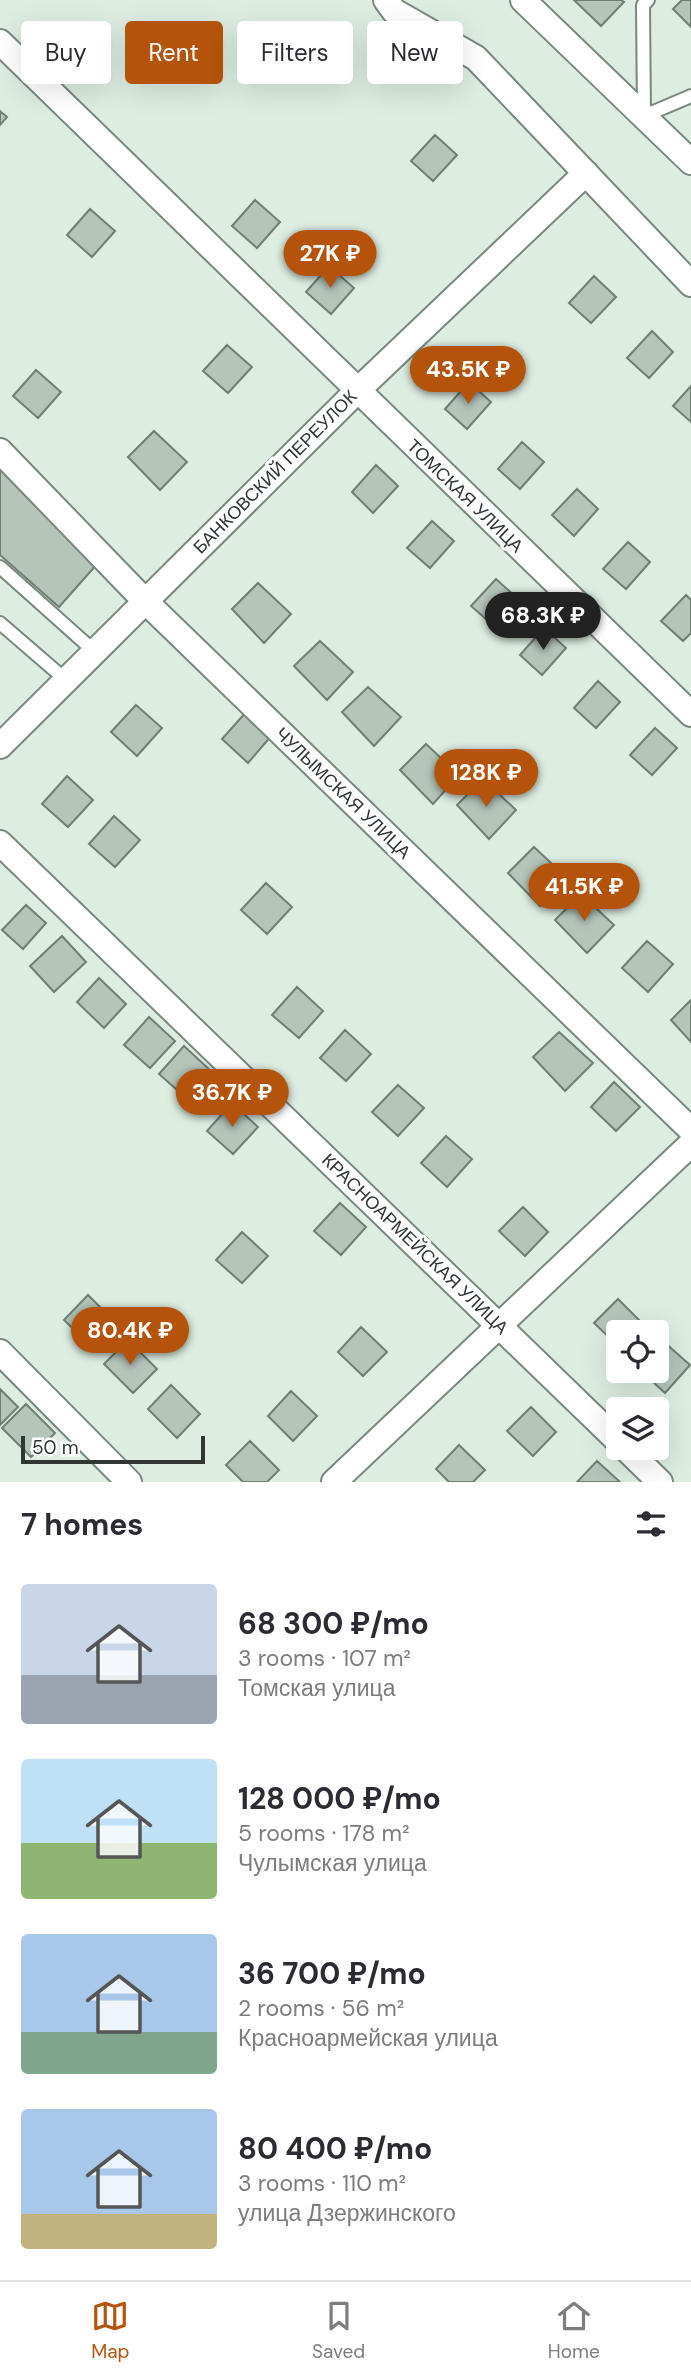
<!DOCTYPE html>
<html lang="en">
<head>
<meta charset="utf-8">
<style>
  :root { --surface:#fff; --page:#f2f2f3; --text:#2b2b33; --muted:#7c7c81; --line:#e1e1e2; --accent:#b45309 }
  body { margin:0; font-family:"DM Sans",sans-serif; background:var(--page); color:var(--text); height:100vh; display:flex; flex-direction:column; font-size:26px; white-space:nowrap }
  * { box-sizing:border-box; margin:0 }
  p { font-size:23px; color:var(--muted) }
  .icon { flex:none; width:38px; height:38px; fill:none; stroke:currentColor; stroke-width:2; stroke-linecap:round; stroke-linejoin:round }
  .map { position:relative; height:1482px; overflow:hidden }
  .side { display:flex; flex-direction:column; background:var(--surface); flex:1 }
  .side>* { flex:none }
  .top-card { position:absolute; left:21px; top:21px; width:649px; height:63px; display:flex; gap:14px }
  .controls { position:absolute; left:606px; top:1320px; display:grid; gap:14px }
  .controls a { display:grid; place-items:center; width:63px; height:63px; border-radius:7px; background:var(--surface); box-shadow:0 7px 28px #0002; font-size:35px }
  .scale { position:absolute; left:21px; bottom:18px; width:184px; box-sizing:border-box; padding-left:7px; border:4px solid #303632; border-top:0; font-size:19px; line-height:24px; white-space:nowrap; color:#303632; -webkit-text-stroke:5px #fff; paint-order:stroke }
  .price { position:absolute; translate:-50% -60px; padding:0 16px; border-radius:24px; background:var(--accent); color:#fff; font-size:23px; line-height:46px; filter:drop-shadow(0 2px 4px #0008) }
  .price::after { content:''; position:absolute; left:50%; top:42px; width:21px; height:16px; margin-left:-10px; background:inherit; clip-path:polygon(0 0,100% 0,50% 100%) }
  .price.on { background:#222; color:#fff }
  ul { padding:0; list-style:none }
  li { display:flex; align-items:center; gap:21px; height:175px; padding:0 21px }
  li span { display:grid; place-items:center; flex:none; width:196px; height:140px; border-radius:7px; color:#555 }
  li>.icon { margin-inline-start:auto }
  span .icon { width:84px; height:84px; fill:#fffc; stroke-width:1 }
  li b { font-size:30px }
  h2 { display:flex; justify-content:space-between; align-items:center; height:84px; padding:0 21px; font-size:30px }
  .tag { padding:0 24px; border-radius:7px; background:var(--surface); box-shadow:0 7px 28px #0002; font-size:24px; line-height:63px }
  .tag.on { background:var(--accent); color:#fff }
  .tabs { display:flex; justify-content:space-around; align-items:center; height:98px; border-top:2px solid var(--line); background:var(--surface); font-size:19px; color:var(--muted) }
  .tabs a { display:grid; justify-items:center; gap:4px }
  .tabs .on { color:var(--accent) }
  .map>svg:first-child { display:block }
</style>
</head>
<body>
<div class="map">
<svg width="691" height="1482" viewBox="0 0 691 1482">
  <rect width="100%" height="100%" fill="#ddede1"/>
  <!-- building -->
  <path fill="#b5c5ba" stroke="#707f74" stroke-width="2" d="M574,0H621L624,2L601,26Z
    M682,0H691V27L673,9Z
    M0,111L7,117L0,125Z
    M435,135L457,155L433,181L411,161Z
    M255,200L280,222L257,248L232,226Z
    M90,209L115,231L92,257L67,235Z
    M329,266L354,288L331,314L306,292Z
    M594,276L616,297L591,323L569,303Z
    M652,331L673,352L649,378L627,358Z
    M227,345L252,367L228,393L203,371Z
    M36,370L61,392L38,418L13,396Z
    M469,382L491,402L467,429L445,409Z
    M691,386V422L673,406Z
    M154,431L187,462L160,490L128,457Z
    M522,442L544,462L520,489L498,469Z
    M376,465L398,486L373,513L352,492Z
    M0,468L98,563L59,607L0,555Z
    M577,489L598,509L574,536L552,515Z
    M432,521L454,541L430,568L407,548Z
    M628,542L650,562L626,589L603,569Z
    M496,579L518,599L494,626L471,606Z
    M258,583L291,614L264,643L232,609Z
    M686,595L691,600V633L683,641L661,621Z
    M544,628L566,648L542,675L520,655Z
    M320,641L353,672L327,700L294,666Z
    M598,681L620,702L596,728L574,708Z
    M368,687L401,717L374,746L342,712Z
    M136,705L162,728L137,756L111,732Z
    M247,711L272,735L248,763L222,739Z
    M655,728L677,748L652,775L630,755Z
    M426,744L459,775L433,804L400,770Z
    M67,776L93,800L68,827L42,804Z
    M483,779L516,810L489,839L457,805Z
    M114,816L140,840L115,867L89,844Z
    M534,847L567,878L540,906L508,873Z
    M266,883L292,907L267,934L241,910Z
    M581,894L614,925L587,953L555,920Z
    M26,905L46,923L23,949L2,930Z
    M62,936L86,962L54,992L30,966Z
    M647,941L673,964L648,992L622,968Z
    M99,978L126,1004L104,1028L77,1002Z
    M297,987L323,1011L299,1038L272,1015Z
    M691,1000V1042L671,1020Z
    M149,1017L175,1041L150,1068L124,1045Z
    M345,1030L371,1054L346,1081L320,1058Z
    M559,1032L593,1063L565,1091L533,1057Z
    M184,1046L210,1070L185,1097L159,1074Z
    M614,1082L640,1107L616,1131L591,1107Z
    M398,1085L424,1108L398,1136L372,1112Z
    M232,1103L258,1127L233,1154L207,1131Z
    M446,1136L472,1159L447,1187L421,1163Z
    M340,1203L366,1227L341,1255L314,1231Z
    M523,1207L548,1232L525,1256L499,1231Z
    M242,1232L268,1256L242,1283L216,1260Z
    M88,1295L117,1324L93,1348L64,1320Z
    M618,1299L643,1324L636,1332H618V1346L594,1323Z
    M361,1327L387,1352L363,1376L338,1352Z
    M128,1340L157,1369L133,1393L104,1364Z
    M664,1342L690,1365L665,1393L640,1370H656V1351Z
    M171,1385L200,1414L177,1438L148,1409Z
    M0,1389L18,1407L0,1425Z
    M291,1391L317,1416L293,1441L268,1416Z
    M26,1404L55,1433L31,1457L2,1428Z
    M531,1407L556,1432L533,1456L507,1431Z
    M250,1441L279,1470L267,1482H243L226,1465Z
    M459,1445L485,1470L473,1482H449L436,1469Z
    M597,1461L620,1482H577Z"/>
  <g fill="none" stroke-linecap="round" stroke-linejoin="round">
    <defs>
      <path id="lane" d="M648,0L643,5L644,116L691,96
        M0,567L94,651
        M0,623L66,680"/>
      <path id="street" d="M386,0L394,11L476,58L691,284
        M523,0L691,162
        M0,42L691,714
        M0,451L145,601L691,1130
        M0,746L357,391L586,173
        M0,843L618,1441
        M0,1352L129,1482
        M624,1447L660,1482
        M334,1482L691,1144"/>
    </defs>
    <!-- lane casing -->
    <use href="#lane" stroke="#79887e" stroke-width="16"/>
    <!-- street casing -->
    <use href="#street" stroke="#79887e" stroke-width="28"/>
    <!-- lane -->
    <use href="#lane" stroke="#fff" stroke-width="12"/>
    <!-- street -->
    <use href="#street" stroke="#fff" stroke-width="24"/>
  </g>
  <g text-anchor="middle" stroke-width="6" stroke-linejoin="round" paint-order="stroke">
    <!-- street labels -->
    <g font-size="18" fill="#303632" stroke="#fff">
      <text transform="translate(275 472) rotate(-45)" y="6">БАНКОВСКИЙ ПЕРЕУЛОК</text>
      <text transform="translate(465 496) rotate(44)" y="6">ТОМСКАЯ УЛИЦА</text>
      <text transform="translate(343 793) rotate(44)" y="6">ЧУЛЫМСКАЯ УЛИЦА</text>
      <text transform="translate(415 1244) rotate(44)" y="6">КРАСНОАРМЕЙСКАЯ УЛИЦА</text>
    </g>
  </g>
</svg>
<div class="controls">
<a><svg class="icon" aria-label="locate" viewBox="0 0 24 24"><circle cx="12" cy="12" r="6"/><path d="M12 2v4M12 18v4M2 12h4M18 12h4"/></svg></a>
<a><svg class="icon" aria-label="layers" viewBox="0 0 24 24"><path d="M12 4l9 5-9 5-9-5zM3 14l9 5 9-5"/></svg></a>
</div>
<div class="scale">50 m</div>
<b class="price" style="left:330px;top:290px">27K ₽</b>
<b class="price" style="left:468px;top:406px">43.5K ₽</b>
<b class="price on" style="left:543px;top:652px">68.3K ₽</b>
<b class="price" style="left:486px;top:809px">128K ₽</b>
<b class="price" style="left:584px;top:923px">41.5K ₽</b>
<b class="price" style="left:232px;top:1129px">36.7K ₽</b>
<b class="price" style="left:130px;top:1367px">80.4K ₽</b>
<div class="top-card">
<a class="tag">Buy</a>
<a class="tag on">Rent</a>
<a class="tag">Filters</a>
<a class="tag">New</a>
</div>
</div>
<section class="side">
<h2>7 homes<svg class="icon" aria-label="filters" viewBox="0 0 24 24"><path d="M4 7h16M4 17h16"/><circle cx="9" cy="7" r="2"/><circle cx="15" cy="17" r="2"/></svg></h2>
<ul>
<li><span style="background:linear-gradient(#c9d6e8 65%,#9aa5b1 0)"><svg class="icon" aria-label="home" viewBox="0 0 24 24"><path d="M3 11l9-7 9 7M6 9v11h12V9"/></svg></span><div><b>68 300 ₽/mo</b><p>3 rooms · 107 m²</p><p>Томская улица</p></div></li>
<li><span style="background:linear-gradient(#bfe0f5 60%,#8fb573 0)"><svg class="icon" aria-label="home" viewBox="0 0 24 24"><path d="M3 11l9-7 9 7M6 9v11h12V9"/></svg></span><div><b>128 000 ₽/mo</b><p>5 rooms · 178 m²</p><p>Чулымская улица</p></div></li>
<li><span style="background:linear-gradient(#a9c7e8 70%,#7fa58c 0)"><svg class="icon" aria-label="home" viewBox="0 0 24 24"><path d="M3 11l9-7 9 7M6 9v11h12V9"/></svg></span><div><b>36 700 ₽/mo</b><p>2 rooms · 56 m²</p><p>Красноармейская улица</p></div></li>
<li><span style="background:linear-gradient(#a9c7e8 75%,#c2b280 0)"><svg class="icon" aria-label="home" viewBox="0 0 24 24"><path d="M3 11l9-7 9 7M6 9v11h12V9"/></svg></span><div><b>80 400 ₽/mo</b><p>3 rooms · 110 m²</p><p>улица Дзержинского</p></div></li>
</ul>
</section>
<nav class="tabs">
<a class="on"><svg class="icon" aria-label="map" viewBox="0 0 24 24"><path d="M3 6l6-2 6 2 6-2v14l-6 2-6-2-6 2zM9 4v14M15 6v14"/></svg>Map</a>
<a><svg class="icon" aria-label="saved" viewBox="0 0 24 24"><path d="M7 4h10v16l-5-4-5 4z"/></svg>Saved</a>
<a><svg class="icon" aria-label="home" viewBox="0 0 24 24"><path d="M3 11l9-7 9 7M6 9v11h12V9"/></svg>Home</a>
</nav>
</body>
</html>
